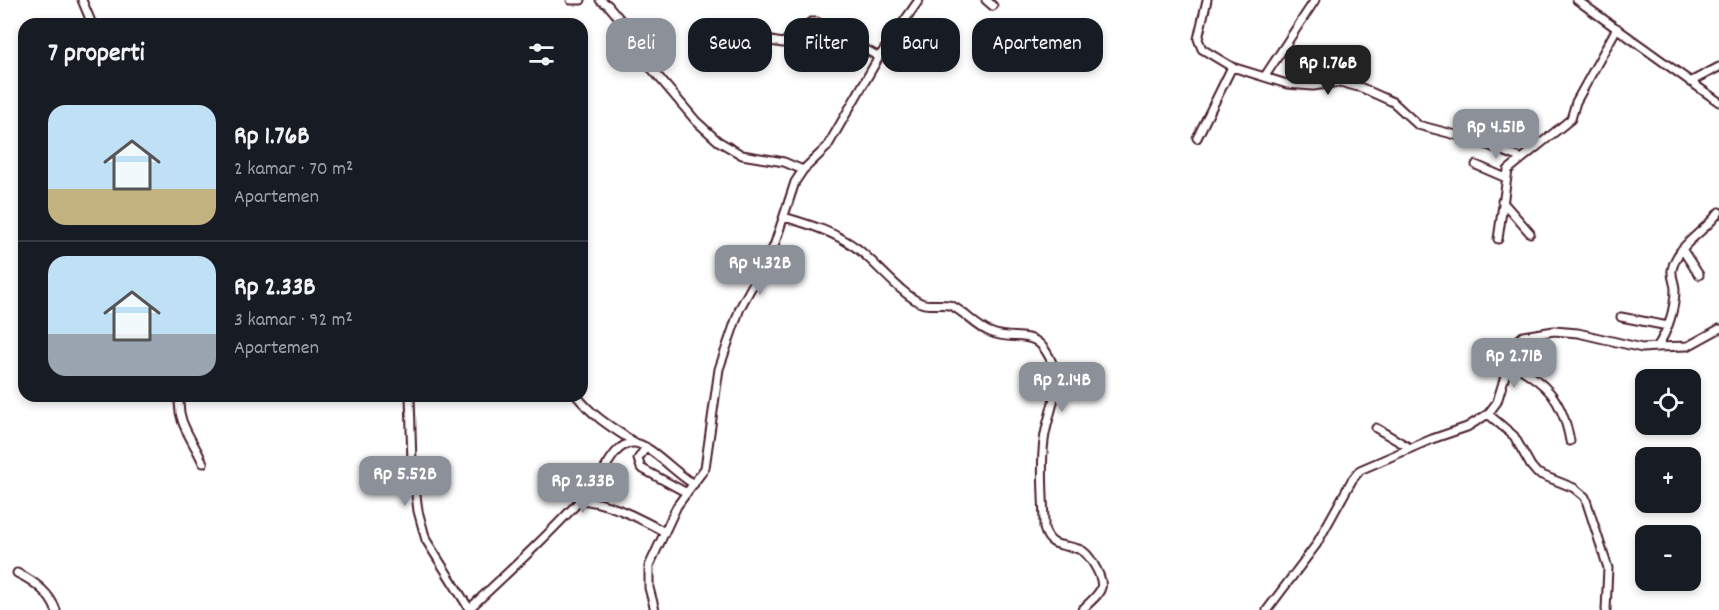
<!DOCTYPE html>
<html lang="id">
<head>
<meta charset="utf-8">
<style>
  :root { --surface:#171b24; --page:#20242c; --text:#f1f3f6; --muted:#9ea1a6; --line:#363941; --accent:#8c9099 }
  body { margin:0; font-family:Dekko,sans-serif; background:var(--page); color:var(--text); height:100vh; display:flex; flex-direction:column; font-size:22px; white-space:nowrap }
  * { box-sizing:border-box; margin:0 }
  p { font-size:20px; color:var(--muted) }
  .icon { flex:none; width:33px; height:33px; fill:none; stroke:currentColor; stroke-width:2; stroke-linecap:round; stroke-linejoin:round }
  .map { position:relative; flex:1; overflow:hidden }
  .panel { position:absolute; left:18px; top:18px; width:570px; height:384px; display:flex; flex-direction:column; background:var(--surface); border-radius:18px; box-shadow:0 3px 9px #0003 }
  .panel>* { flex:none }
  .hud { position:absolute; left:606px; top:18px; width:570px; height:54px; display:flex; gap:12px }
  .buttons { position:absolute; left:1635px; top:369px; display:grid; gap:12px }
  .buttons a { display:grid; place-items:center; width:66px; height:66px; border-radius:12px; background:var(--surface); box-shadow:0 3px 9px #0003; font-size:30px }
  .price { position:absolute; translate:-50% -51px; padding:0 14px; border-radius:12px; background:var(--accent); color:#fff; font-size:20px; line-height:39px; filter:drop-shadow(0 2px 3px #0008) }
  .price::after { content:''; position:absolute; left:50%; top:36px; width:18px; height:14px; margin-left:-9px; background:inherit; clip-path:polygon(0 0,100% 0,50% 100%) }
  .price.on { background:#222; color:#fff }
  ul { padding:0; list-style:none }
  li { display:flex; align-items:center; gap:18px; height:150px; padding:0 30px }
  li+li { border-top:2px solid var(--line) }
  li span { display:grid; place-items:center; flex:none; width:168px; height:120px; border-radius:18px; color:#555 }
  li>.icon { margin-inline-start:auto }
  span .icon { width:72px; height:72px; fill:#fffc; stroke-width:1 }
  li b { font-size:26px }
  h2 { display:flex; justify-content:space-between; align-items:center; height:72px; padding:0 30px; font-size:26px }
  .pill { padding:0 21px; border-radius:18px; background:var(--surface); box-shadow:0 3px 9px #0003; font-size:21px; line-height:54px }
  .pill.on { background:var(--accent); color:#fff }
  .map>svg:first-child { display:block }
</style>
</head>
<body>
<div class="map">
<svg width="1719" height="610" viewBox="0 0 1719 610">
  <rect width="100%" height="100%" fill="#fff"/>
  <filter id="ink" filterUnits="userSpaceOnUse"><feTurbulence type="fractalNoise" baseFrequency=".0167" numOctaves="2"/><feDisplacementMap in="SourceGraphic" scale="12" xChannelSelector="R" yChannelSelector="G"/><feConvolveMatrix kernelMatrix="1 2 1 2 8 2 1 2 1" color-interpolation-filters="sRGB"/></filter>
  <g filter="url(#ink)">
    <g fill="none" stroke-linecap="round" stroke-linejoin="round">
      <defs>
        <path id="street" d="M82,0L92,24
          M571,0H581
          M600,0L608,5L630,31L638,57L652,69L696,121L718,141L742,155L784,162L803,170
          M986,0L993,6
          M1207,0L1198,39L1202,49L1232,67L1287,84L1313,86L1340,82L1362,88L1393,102L1418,125L1475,140L1520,158
          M1577,0L1719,102
          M743,52L757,32H761L771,41L783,43L811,22H817L879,57
          M1265,76L1315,0
          M1690,82L1719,67
          M1197,138L1232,67
          M1476,165L1506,178
          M1502,201L1530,233
          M784,217C811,225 835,232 858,249C876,263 902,295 921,303C931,307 943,302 952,306C966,313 975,326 990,332C1017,344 1036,323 1053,365C1063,387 1046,418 1044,441C1040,470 1044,499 1044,528C1050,550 1065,543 1081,550C1087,553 1090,558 1093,563C1109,589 1101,591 1082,610
          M1498,239L1508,170L1571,119L1576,102L1617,28
          M1682,249L1699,275
          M1621,317L1668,326
          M1657,347L1688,346L1719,329
          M1508,362C1546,382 1562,398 1570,441
          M180,396C175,421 194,441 203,463
          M410,396L412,463L418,511L426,540L470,610
          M577,396C592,416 614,429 634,442
          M1488,414L1514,436L1531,466L1537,473L1574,488L1585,497L1608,568L1606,610
          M1376,428L1410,448
          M646,447L638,459L641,468L687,493
          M579,500C610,502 638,518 665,532
          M17,573C34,581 49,592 56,610
          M469,609C512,569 555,529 594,485C605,473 614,442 634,443C649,443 678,476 694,484
          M655,610L649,588V566L677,506L705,468L719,369L740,308L774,246L795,182L803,170L827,147L879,57L919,0
          M1267,610L1316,545L1352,480L1360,470L1432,439L1467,427L1488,414L1497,402L1515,343L1523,336L1554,331L1578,333L1642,348L1657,347C1668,331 1675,309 1675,289C1675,283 1671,277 1672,270C1677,244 1704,233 1719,212"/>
      </defs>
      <!-- street casing -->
      <use href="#street" stroke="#4a1f2b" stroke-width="11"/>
      <!-- street -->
      <use href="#street" stroke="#fff" stroke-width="7"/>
    </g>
  </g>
</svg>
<div class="buttons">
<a><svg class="icon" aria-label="locate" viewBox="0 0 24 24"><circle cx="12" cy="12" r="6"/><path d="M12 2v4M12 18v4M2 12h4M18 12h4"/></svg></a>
<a>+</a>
<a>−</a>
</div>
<b class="price on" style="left:1328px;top:96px">Rp 1.76B</b>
<b class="price" style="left:1496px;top:160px">Rp 4.51B</b>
<b class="price" style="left:760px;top:296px">Rp 4.32B</b>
<b class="price" style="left:1514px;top:389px">Rp 2.71B</b>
<b class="price" style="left:1062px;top:413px">Rp 2.14B</b>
<b class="price" style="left:405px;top:507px">Rp 5.52B</b>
<b class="price" style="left:583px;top:514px">Rp 2.33B</b>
<div class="hud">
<a class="pill on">Beli</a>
<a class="pill">Sewa</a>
<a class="pill">Filter</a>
<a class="pill">Baru</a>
<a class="pill">Apartemen</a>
</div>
<section class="panel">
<h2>7 properti<svg class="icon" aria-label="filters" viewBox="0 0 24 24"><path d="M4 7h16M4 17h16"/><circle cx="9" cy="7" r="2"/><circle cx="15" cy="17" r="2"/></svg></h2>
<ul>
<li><span style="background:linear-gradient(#bfe0f5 70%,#c2b280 0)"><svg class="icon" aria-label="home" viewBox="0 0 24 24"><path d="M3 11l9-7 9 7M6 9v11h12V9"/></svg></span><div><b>Rp 1.76B</b><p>2 kamar · 70 m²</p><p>Apartemen</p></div></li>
<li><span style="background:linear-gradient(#bfe0f5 65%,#9aa5b1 0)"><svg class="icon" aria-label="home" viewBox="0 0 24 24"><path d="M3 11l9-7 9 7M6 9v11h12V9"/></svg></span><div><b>Rp 2.33B</b><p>3 kamar · 92 m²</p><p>Apartemen</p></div></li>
</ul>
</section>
</div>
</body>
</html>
